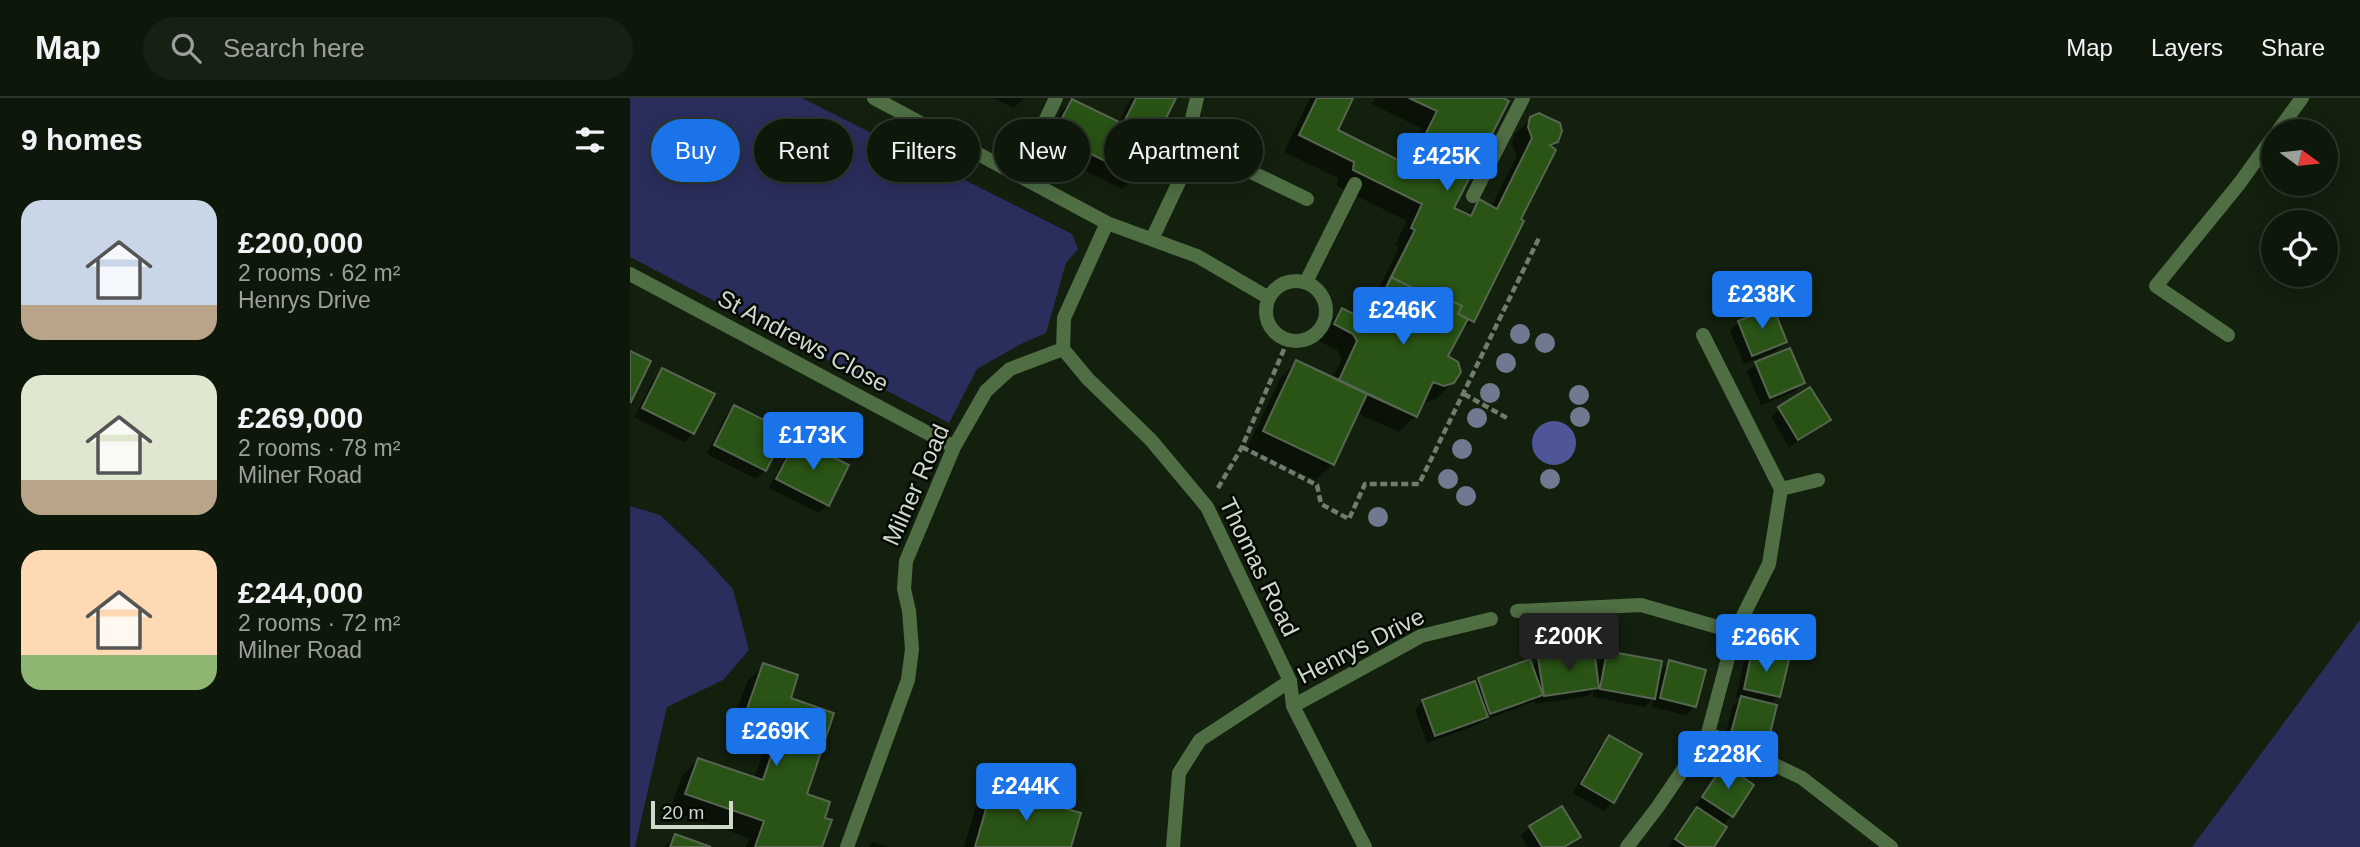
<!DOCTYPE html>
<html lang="en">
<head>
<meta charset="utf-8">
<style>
  :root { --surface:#0e180a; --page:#172113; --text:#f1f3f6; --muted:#9ba09c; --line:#2e372b; --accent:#1a73e8 }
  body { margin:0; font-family:Arial,sans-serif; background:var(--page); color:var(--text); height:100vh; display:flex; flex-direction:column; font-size:26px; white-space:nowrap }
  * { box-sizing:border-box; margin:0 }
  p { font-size:23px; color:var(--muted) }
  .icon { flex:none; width:38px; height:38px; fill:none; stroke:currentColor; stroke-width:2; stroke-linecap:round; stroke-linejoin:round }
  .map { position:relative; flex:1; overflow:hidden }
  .details { display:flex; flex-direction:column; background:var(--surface); width:630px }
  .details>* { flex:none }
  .hud { position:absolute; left:21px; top:21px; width:665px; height:63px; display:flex; gap:14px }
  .needle { width:46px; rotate:105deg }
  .tools { position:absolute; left:1631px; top:21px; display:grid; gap:14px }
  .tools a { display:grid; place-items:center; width:77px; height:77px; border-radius:50%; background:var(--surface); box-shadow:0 4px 18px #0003,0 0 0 2px var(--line); font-size:35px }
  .scale { position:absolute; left:21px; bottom:18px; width:82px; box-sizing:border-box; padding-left:7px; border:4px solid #ced8cb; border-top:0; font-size:19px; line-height:24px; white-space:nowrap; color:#ced8cb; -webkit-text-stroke:5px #040803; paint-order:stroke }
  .price { position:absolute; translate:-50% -60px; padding:0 16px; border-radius:7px; background:var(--accent); color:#fff; font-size:23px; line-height:46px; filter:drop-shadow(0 2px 4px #0008) }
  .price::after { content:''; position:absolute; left:50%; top:42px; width:21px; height:16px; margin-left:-10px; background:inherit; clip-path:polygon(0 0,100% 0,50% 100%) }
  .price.selected { background:#222; color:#fff }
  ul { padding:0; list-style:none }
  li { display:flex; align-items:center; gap:21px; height:175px; padding:0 21px }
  li span { display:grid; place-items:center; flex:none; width:196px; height:140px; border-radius:21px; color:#555 }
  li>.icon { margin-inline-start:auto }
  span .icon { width:84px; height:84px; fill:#fffc; stroke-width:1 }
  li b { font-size:30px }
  h2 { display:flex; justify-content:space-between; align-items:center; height:84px; padding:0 21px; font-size:30px }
  .chip { padding:0 24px; border-radius:32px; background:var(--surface); box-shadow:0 4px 18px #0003,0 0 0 2px var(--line); font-size:24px; line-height:63px }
  .chip.selected { background:var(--accent); color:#fff }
  header { display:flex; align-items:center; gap:42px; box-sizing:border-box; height:98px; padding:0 35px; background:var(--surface); border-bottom:2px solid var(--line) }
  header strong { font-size:33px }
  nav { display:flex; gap:38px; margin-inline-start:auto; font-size:24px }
  .search { width:490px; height:63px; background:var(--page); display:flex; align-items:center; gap:18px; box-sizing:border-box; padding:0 24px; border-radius:38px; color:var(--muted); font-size:26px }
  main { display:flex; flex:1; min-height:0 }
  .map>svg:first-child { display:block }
</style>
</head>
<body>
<header>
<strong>Map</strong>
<div class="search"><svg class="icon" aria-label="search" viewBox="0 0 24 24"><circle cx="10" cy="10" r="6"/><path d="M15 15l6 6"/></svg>Search here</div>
<nav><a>Map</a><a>Layers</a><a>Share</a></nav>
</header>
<main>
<section class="details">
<h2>9 homes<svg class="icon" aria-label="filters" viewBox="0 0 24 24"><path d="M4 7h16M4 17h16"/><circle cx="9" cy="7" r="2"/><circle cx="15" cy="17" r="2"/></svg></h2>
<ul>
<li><span style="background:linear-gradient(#c9d6e8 75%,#b9a48a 0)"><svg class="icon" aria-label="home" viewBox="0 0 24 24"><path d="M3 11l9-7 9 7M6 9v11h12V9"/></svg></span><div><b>£200,000</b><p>2 rooms · 62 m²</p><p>Henrys Drive</p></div></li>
<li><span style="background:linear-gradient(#dfe7d0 75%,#b9a48a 0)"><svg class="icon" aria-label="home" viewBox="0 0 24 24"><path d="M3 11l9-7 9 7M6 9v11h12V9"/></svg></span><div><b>£269,000</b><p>2 rooms · 78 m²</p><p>Milner Road</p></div></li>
<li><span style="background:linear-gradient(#ffd9b3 75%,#8fb573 0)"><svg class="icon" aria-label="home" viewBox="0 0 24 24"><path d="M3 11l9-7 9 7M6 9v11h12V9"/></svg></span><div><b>£244,000</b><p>2 rooms · 72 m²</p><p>Milner Road</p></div></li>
</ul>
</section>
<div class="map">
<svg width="1730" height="749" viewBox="0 0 1730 749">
  <rect width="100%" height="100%" fill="#13200e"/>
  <!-- green -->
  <path fill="#2a2e5c" d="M0,0H172L442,136L448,151L436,165L416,235L391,246L347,271L319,325L0,159Z
    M0,408L30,417L70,455L103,491L119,552L93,582L37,609L5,749H0Z
    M1730,522V749H1562Z"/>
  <!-- water -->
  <path fill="#4f5697" d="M902 345a22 22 0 1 1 44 0a22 22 0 1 1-44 0Z"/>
  <!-- shadow -->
  <path fill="#0007" d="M364,0H394L384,10Z
    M501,0H544L505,78L492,91L412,51L429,16L442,3L488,26Z
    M680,0H721L705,33L773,66L791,30L742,6L745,0H869L822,111L835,118L849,104L861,109L887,57L882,46L884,37L901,20L927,44L921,50L842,223L827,238L815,259L823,284L806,301L796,304L793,302L786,318L769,334L727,315L703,366L686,382L617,350L650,281L666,264L702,281L712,261L707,252L689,243L696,229L712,212L733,222L769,149L765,147L777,123L707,88L708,80L654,54Z
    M1109,224L1155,244L1146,253L1114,266L1100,233Z
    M1126,265L1172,285L1164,294L1131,307L1117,274Z
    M33,272L63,335L54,344L4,319L24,281Z
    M105,309L154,334L135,372L126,381L77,356L96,317Z
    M1150,310L1198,322L1190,330L1159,349L1141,319Z
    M167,343L197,407L189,415L139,390L159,352Z
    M977,555L1028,576L1040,564L1065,608L1056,617L1022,609L1024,599L1015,609L963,599L964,592L958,598L905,606V603L851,624L847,627L797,645L785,612L793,603L845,585L849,582L901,569L909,562L966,578L969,564Z
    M1123,555L1149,598L1140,607L1145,608L1136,644L1127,652L1094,644L1102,609L1110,601L1106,600L1114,564Z
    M134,567L158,601L175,697L193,721L191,749H116L119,740L40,712L52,678L68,662L124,681L132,657L96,644L117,584Z
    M979,640L982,704L974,713L943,695L970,648Z
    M1094,669L1122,687L1101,718L1092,728L1082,749H1038L1058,720L1068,710L1065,708L1085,677Z
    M363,692L440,749H334L346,708Z
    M900,729L948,739L937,749H898L891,738Z
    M45,738L76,749H34Z
    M243,744L259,749H238Z"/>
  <!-- building -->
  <path fill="#295415" stroke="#566650" stroke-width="2" d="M506,0H546L507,79L423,37L442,1L493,26Z
    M687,0H723L708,32L780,68L807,13L779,0H873L879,3L824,110L841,118L849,101L867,111L902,40L898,29L900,19L909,15L930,25L932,33L928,44L920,47L926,52L891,121L894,123L844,224L838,221L818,258L828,264L831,274L824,285L814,288L803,284L787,319L737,296L704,367L633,333L666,262L709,282L727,243L723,236L704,226L712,210L731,220L737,219L744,221L749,214V204L785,132L781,130L792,106L723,72L724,64L669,37Z
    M687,0H723L708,32L780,68L807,13L779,0H873L879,3L824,110L841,118L849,101L867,111L902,40L898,29L900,19L909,15L930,25L932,33L928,44L920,47L926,52L891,121L894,123L844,224L828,216L832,208L816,200L813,205L761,179L785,132L781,130L792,106L723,72L724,64L669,37Z
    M761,179L813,205L816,200L832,208L828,216L838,221L818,258L828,264L831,274L824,285L814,288L803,284L787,319L709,282L727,243L723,236L704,226L712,210L731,220L737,219L744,221L749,214V204Z
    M1143,209L1157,244L1122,258L1108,223Z
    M1160,250L1175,285L1140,300L1125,264Z
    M0,253L21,263L1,304L0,303Z
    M666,262L737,296L704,367L633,333Z
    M32,270L85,296L64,336L12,310Z
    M1180,289L1201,322L1168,342L1148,309Z
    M104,307L156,333L136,373L84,347Z
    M167,341L219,367L199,408L146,381Z
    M964,552L969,590L914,598L908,560Z
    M977,553L1032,563L1025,601L970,591Z
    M1122,553L1159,562L1150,599L1114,591Z
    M900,561L913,597L860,616L848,580Z
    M1039,562L1076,572L1066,609L1030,600Z
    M133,565L168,577L161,600L204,615L177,696L200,704L195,720L202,722L192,749H125L134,723L55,696L68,660L133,682L147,640L111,628Z
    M845,583L858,619L805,638L792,602Z
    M1111,598L1147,607L1138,644L1101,635Z
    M979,637L1012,656L984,705L951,686Z
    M1094,666L1124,687L1103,719L1072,699Z
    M362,690L451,715L441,749H345Z
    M932,708L951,739L934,749H912L899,728Z
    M1067,709L1097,729L1084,749H1057L1045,741Z
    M45,736L81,749H40Z"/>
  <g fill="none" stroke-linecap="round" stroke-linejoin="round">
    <!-- path -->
    <path stroke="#707c6c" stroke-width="4.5" stroke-dasharray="7 3.5" stroke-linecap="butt" d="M834,296L877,320
      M612,349L687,387L691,406L719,421L735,386H789L909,140
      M588,390L612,349L658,242"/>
    <!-- lane -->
    <path stroke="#4f6e44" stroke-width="14" d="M561,45L677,101
      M843,98L893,0
      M522,141L557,67L560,29L567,0
      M676,184L725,86
      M1598,237L1526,188L1609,86
      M1151,391L1188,382
      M543,749L549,675L570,642L660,583"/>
    <!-- street -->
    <path stroke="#4f6e44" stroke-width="14" d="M244,0L477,125L567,158L639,200
      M1648,33L1672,0
      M389,78L426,0
      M1609,86L1643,39
      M477,125L434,220L433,251L458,281L521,342L577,409L660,583L663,608L735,749
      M0,176L324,349
      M636 213a30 30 0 1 1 60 0a30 30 0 1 1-60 0Z
      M887,513L1011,507L1105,534
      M663,608L791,538L861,521
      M1078,635L1172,680L1261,749
      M217,749L278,582L282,551L279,513L274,491L276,463L324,349L356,293L380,271L433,251
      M997,749L1027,710L1078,635L1105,534L1139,466L1151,391L1073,237"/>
  </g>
  <!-- trees -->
  <g fill="#6f7a91">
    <circle cx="890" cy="236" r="10"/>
    <circle cx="915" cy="245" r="10"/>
    <circle cx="876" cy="265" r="10"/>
    <circle cx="860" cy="295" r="10"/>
    <circle cx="949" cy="297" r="10"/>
    <circle cx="950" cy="319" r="10"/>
    <circle cx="847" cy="320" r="10"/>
    <circle cx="832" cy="351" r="10"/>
    <circle cx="818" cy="381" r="10"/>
    <circle cx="920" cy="381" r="10"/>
    <circle cx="836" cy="398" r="10"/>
    <circle cx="748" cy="419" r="10"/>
  </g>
  <g text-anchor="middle" stroke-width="5" stroke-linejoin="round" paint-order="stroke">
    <!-- street labels -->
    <g font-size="24" fill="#ced8cb" stroke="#040803">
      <text transform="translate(173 243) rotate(28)" y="8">St Andrews Close</text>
      <text transform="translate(286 387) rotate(-66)" y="8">Milner Road</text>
      <text transform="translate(629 469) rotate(64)" y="8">Thomas Road</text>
      <text transform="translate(731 548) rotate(-27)" y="8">Henrys Drive</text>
    </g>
  </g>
</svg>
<div class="tools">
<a><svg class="needle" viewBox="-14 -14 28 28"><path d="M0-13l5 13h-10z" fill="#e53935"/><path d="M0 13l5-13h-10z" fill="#9ba09c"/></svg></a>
<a><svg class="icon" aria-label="locate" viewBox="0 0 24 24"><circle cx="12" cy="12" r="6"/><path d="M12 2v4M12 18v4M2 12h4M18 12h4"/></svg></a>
</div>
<div class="scale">20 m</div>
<b class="price" style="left:817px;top:95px">£425K</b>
<b class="price" style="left:1132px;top:233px">£238K</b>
<b class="price" style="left:773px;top:249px">£246K</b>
<b class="price" style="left:183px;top:374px">£173K</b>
<b class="price selected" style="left:939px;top:575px">£200K</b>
<b class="price" style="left:1136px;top:576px">£266K</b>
<b class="price" style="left:146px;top:670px">£269K</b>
<b class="price" style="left:1098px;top:693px">£228K</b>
<b class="price" style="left:396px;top:725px">£244K</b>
<div class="hud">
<a class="chip selected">Buy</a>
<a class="chip">Rent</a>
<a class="chip">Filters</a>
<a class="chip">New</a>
<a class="chip">Apartment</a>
</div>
</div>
</main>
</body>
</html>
